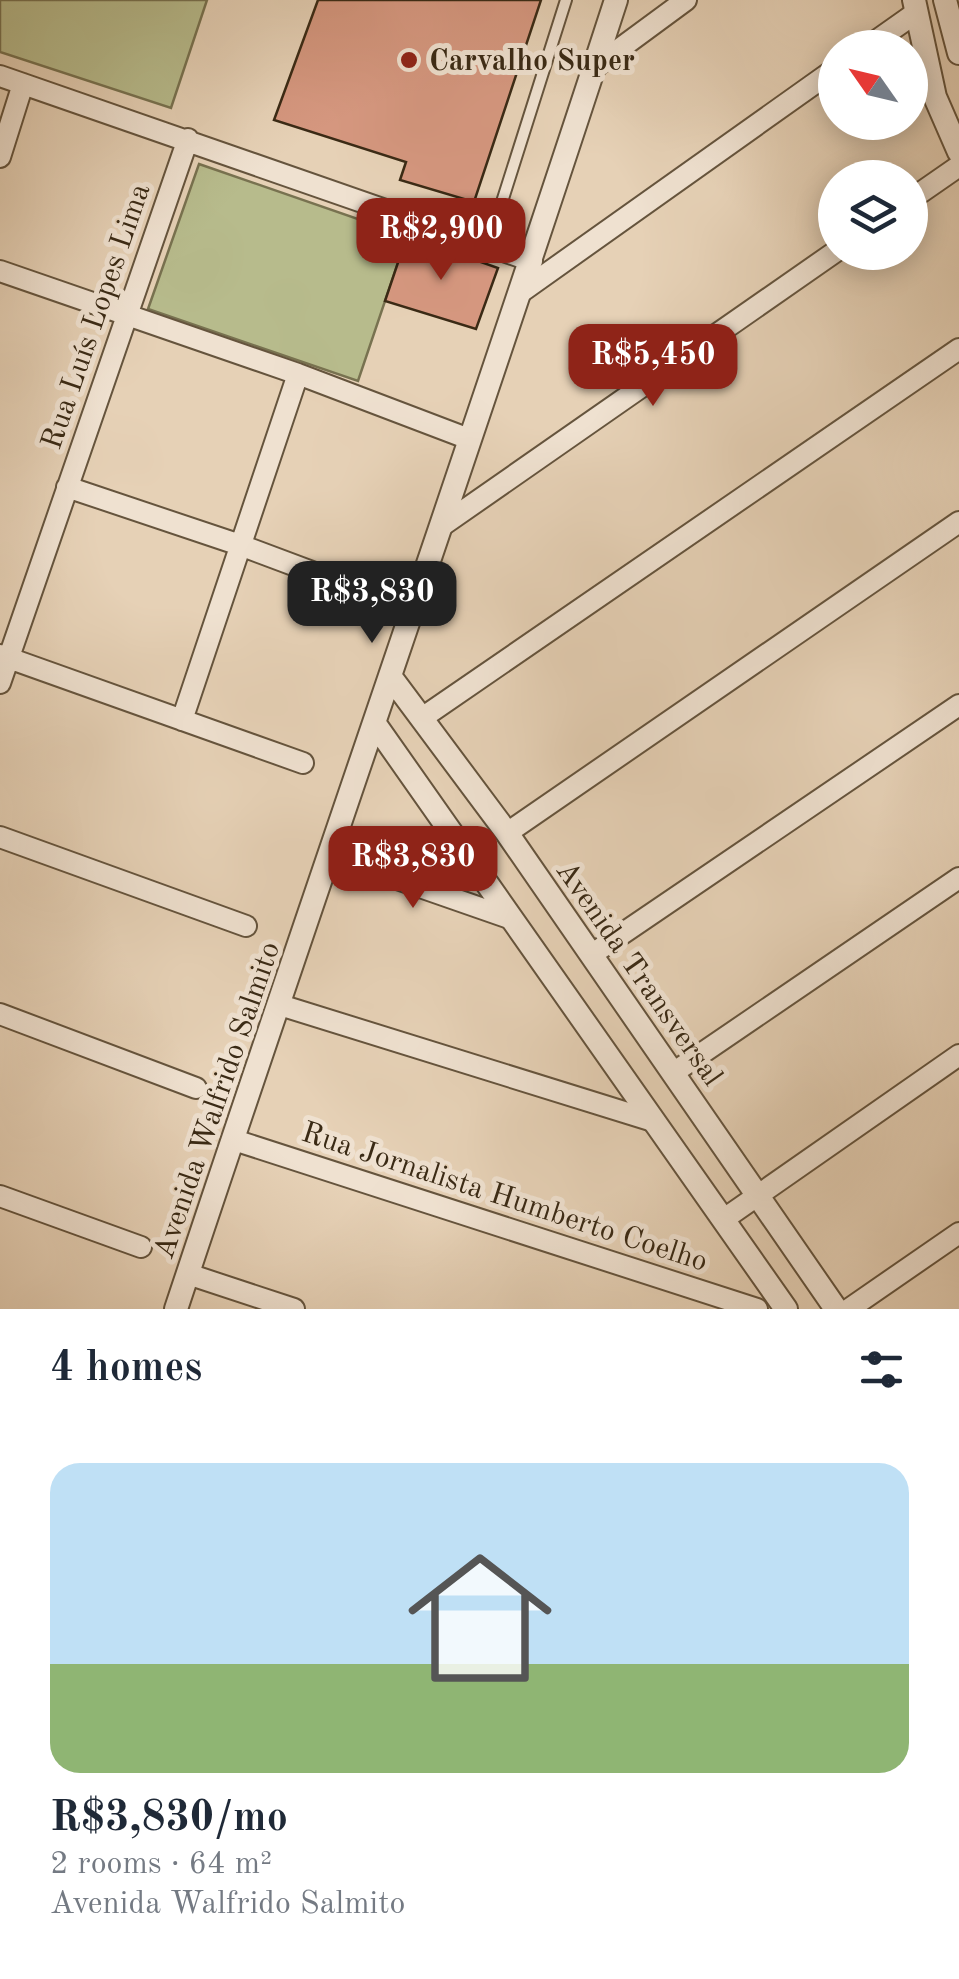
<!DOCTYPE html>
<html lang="en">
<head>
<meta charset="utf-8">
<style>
  :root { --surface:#fff; --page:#f2f2f3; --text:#1f2937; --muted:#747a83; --accent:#8f2418 }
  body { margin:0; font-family:"Old Standard TT",serif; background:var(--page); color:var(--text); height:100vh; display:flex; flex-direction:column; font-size:38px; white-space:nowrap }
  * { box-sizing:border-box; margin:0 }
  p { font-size:32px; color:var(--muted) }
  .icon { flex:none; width:55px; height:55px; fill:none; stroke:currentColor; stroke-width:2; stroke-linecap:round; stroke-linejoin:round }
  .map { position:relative; height:1309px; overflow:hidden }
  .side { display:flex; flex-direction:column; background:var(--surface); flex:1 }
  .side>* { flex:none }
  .needle { width:65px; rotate:304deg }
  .fabs { position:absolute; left:818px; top:30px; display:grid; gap:20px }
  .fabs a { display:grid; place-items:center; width:110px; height:110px; border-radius:50%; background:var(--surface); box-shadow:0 5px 25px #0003; font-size:50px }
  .price { position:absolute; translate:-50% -85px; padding:0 22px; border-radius:20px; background:var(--accent); color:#fff; font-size:32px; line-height:65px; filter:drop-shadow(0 2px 5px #0008) }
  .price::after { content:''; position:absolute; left:50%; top:60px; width:30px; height:22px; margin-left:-15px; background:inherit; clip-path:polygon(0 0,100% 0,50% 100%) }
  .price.current { background:#222; color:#fff }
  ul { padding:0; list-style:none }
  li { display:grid; align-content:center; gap:20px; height:530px; padding:0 50px }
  li span { display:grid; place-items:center; height:310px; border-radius:30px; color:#555 }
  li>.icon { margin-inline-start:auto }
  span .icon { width:180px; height:180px; fill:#fffc; stroke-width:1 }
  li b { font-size:42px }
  h2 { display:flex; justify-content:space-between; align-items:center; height:120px; padding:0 50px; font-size:42px }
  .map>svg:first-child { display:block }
</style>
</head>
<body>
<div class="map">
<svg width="959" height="1309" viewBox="0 0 959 1309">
  <rect width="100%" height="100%" fill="#e6d1b6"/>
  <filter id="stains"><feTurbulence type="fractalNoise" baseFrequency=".002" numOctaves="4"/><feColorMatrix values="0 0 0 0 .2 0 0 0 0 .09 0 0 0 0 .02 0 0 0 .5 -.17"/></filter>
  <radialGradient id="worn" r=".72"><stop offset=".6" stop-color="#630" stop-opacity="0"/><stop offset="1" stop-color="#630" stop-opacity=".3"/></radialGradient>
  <!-- green -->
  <path fill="#b7bb8c" stroke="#787250" stroke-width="2.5" d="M0,0H207L171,108L0,52Z
    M199,164L407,236L358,381L148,309Z"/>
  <!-- building -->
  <path fill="#d5977f" stroke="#3a2a15" stroke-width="2.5" d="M318,0H541L474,202L400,180L406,162L274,120Z
    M407,236L498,268L476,329L385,301Z"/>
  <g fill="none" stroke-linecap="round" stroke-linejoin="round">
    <defs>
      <path id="service" d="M488,246L566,0"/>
      <path id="minor" d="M866,48L917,12
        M595,67L686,0
        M0,76L532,261
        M0,157L23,84
        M910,200L959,166
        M0,271L298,374L469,439
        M521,292L835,69
        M67,487L240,545L411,609
        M443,525L835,252
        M0,655L303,763
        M0,683L188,139
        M422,718L959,349
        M182,720L298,374
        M507,833L959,522
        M0,837L246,926
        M331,856L512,919
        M591,955L959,705
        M280,1005L653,1121
        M0,1014L196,1088
        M673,1073L959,878
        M234,1140L757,1309
        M0,1196L141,1247
        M724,1219L959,1055
        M188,1274L294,1309
        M849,1309L959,1233"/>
      <path id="tertiary" d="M914,0L935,97L959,152
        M945,0L959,53
        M390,676L507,833L836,1309
        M375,724L786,1309
        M176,1309C321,872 474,438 616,0"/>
    </defs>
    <!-- service casing -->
    <use href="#service" stroke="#65543d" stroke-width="14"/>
    <!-- minor casing -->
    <use href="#minor" stroke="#65543d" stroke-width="24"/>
    <!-- tertiary casing -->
    <use href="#tertiary" stroke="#65543d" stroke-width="26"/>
    <!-- service -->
    <use href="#service" stroke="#efe1d0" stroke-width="10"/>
    <!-- minor -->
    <use href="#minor" stroke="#efe1d0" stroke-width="20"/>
    <!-- tertiary -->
    <use href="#tertiary" stroke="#efe1d0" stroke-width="22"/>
  </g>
  <!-- markers -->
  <circle fill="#8f2418" stroke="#efe1d0" stroke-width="4" cx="409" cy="60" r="10"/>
  <g text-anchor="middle" stroke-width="10" stroke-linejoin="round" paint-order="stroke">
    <!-- poi labels -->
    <g font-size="30" font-weight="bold" fill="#3a2a15" stroke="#efe1d0" text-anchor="start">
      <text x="429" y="70">Carvalho Super</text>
    </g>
    <!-- street labels -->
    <g font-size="30" fill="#3a2a15" stroke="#efe1d0">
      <text transform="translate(95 316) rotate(-71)" y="10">Rua Luís Lopes Lima</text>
      <text transform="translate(640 973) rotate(55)" y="10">Avenida Transversal</text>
      <text transform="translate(216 1100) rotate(-71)" y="10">Avenida Walfrido Salmito</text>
      <text transform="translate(505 1196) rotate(18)" y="10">Rua Jornalista Humberto Coelho</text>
    </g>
  </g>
  <rect width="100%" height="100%" filter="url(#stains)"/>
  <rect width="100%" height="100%" fill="url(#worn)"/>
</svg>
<div class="fabs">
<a><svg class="needle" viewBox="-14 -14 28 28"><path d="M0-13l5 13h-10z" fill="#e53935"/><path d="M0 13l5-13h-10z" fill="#747a83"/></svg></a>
<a><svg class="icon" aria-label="layers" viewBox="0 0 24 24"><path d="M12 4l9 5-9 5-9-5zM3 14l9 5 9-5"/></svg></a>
</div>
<b class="price" style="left:441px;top:283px">R$2,900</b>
<b class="price" style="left:653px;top:409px">R$5,450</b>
<b class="price current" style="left:372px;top:646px">R$3,830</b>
<b class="price" style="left:413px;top:911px">R$3,830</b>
</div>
<section class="side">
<h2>4 homes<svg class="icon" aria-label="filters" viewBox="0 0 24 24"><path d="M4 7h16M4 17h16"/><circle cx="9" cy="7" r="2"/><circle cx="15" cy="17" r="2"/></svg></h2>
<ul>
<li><span style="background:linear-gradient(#bfe0f5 65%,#8fb573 0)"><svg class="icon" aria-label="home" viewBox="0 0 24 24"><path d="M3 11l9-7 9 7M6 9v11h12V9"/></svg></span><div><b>R$3,830/mo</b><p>2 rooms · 64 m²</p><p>Avenida Walfrido Salmito</p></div></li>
</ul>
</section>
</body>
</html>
